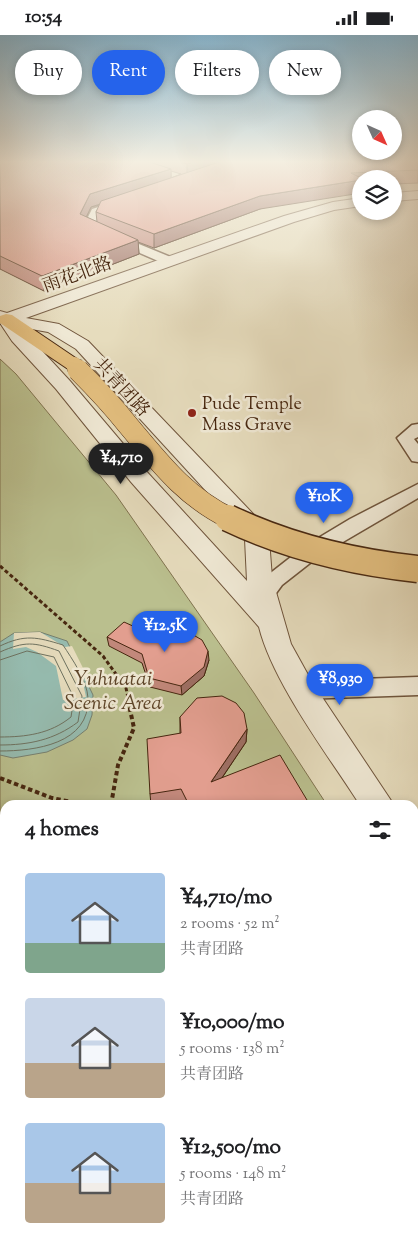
<!DOCTYPE html>
<html lang="en">
<head>
<meta charset="utf-8">
<style>
  :root { --surface:#fff; --page:#f2f2f2; --text:#202124; --muted:#757577; --accent:#2563eb }
  body { margin:0; font-family:"Sorts Mill Goudy","Noto Serif SC",serif; background:var(--page); color:var(--text); height:100vh; display:flex; flex-direction:column; font-size:19px; white-space:nowrap }
  * { box-sizing:border-box; margin:0 }
  p { font-size:16px; color:var(--muted) }
  .icon { flex:none; width:28px; height:28px; fill:none; stroke:currentColor; stroke-width:2; stroke-linecap:round; stroke-linejoin:round }
  .map { position:relative; flex:1; overflow:hidden }
  .details { position:absolute; left:0px; top:765px; width:419px; height:445px; display:flex; flex-direction:column; background:var(--surface); border-radius:15px 15px 0 0; box-shadow:0 2px 8px #0003 }
  .details>* { flex:none }
  .top-card { position:absolute; left:15px; top:15px; width:389px; height:45px; display:flex; gap:10px }
  .needle { width:32px; rotate:135deg }
  .controls { position:absolute; left:352px; top:75px; display:grid; gap:10px }
  .controls a { display:grid; place-items:center; width:50px; height:50px; border-radius:50%; background:var(--surface); box-shadow:0 2px 8px #0003; font-size:25px }
  .price { position:absolute; translate:-50% -42px; padding:0 11px; border-radius:18px; background:var(--accent); color:#fff; font-size:16px; line-height:32px; filter:drop-shadow(0 1px 2px #0008) }
  .price::after { content:''; position:absolute; left:50%; top:30px; width:15px; height:11px; margin-left:-8px; background:inherit; clip-path:polygon(0 0,100% 0,50% 100%) }
  .price.selected { background:#222; color:#fff }
  ul { padding:0; list-style:none }
  li { display:flex; align-items:center; gap:15px; height:125px; padding:0 25px }
  li span { display:grid; place-items:center; flex:none; width:140px; height:100px; border-radius:5px; color:#555 }
  li>.icon { margin-inline-start:auto }
  span .icon { width:60px; height:60px; fill:#fffc; stroke-width:1 }
  li b { font-size:21px }
  h2 { display:flex; justify-content:space-between; align-items:center; height:60px; padding:0 25px; font-size:21px }
  .tag { padding:0 18px; border-radius:22px; background:var(--surface); box-shadow:0 2px 8px #0003; font-size:18px; line-height:45px }
  .tag.selected { background:var(--accent); color:#fff }
  .status { display:flex; justify-content:space-between; align-items:center; height:35px; padding:0 25px; background:var(--surface); direction:ltr }
  .status svg { height:14px; fill:currentColor }
  .map>svg:first-child { display:block }
</style>
</head>
<body>
<div class="status"><b>10:54</b><svg viewBox="0 0 49 12"><path d="M0 12V9h3v3zM5 12V6h3v6zM10 12V3h3v9zM15 12V0h3v12zM26 1h20v11H26zM47 4h2v5h-2z"/></svg></div>
<div class="map">
<svg width="418" height="1210" viewBox="0 0 418 1210">
  <rect width="100%" height="100%" fill="#e6dcbd"/>
  <filter id="stains"><feTurbulence type="fractalNoise" baseFrequency=".004" numOctaves="4"/><feColorMatrix values="0 0 0 0 .2 0 0 0 0 .09 0 0 0 0 .02 0 0 0 .5 -.17"/></filter>
  <radialGradient id="worn" r=".72"><stop offset=".6" stop-color="#630" stop-opacity="0"/><stop offset="1" stop-color="#630" stop-opacity=".3"/></radialGradient>
  <!-- green -->
  <path fill="#babf8e" stroke="#80734f" d="M0,324L16,339L116,460L254,658L327,770H5V1205H414V900L418,907V1210H0Z"/>
  <!-- water -->
  <path fill="#96bcb0" stroke="#768070" d="M40,597L67,606L93,660L92,680L87,694L73,705L47,717L13,723L0,720V607L14,598Z"/>
  <!-- pier -->
  <path fill="#e6dcbd" d="M40,597L65,612L72,611L85,637L81,638L86,662L63,665L56,631L37,617L26,612L13,614L14,598Z"/>
  <g fill="none" stroke-linecap="round" stroke-linejoin="round">
    <!-- shore -->
    <path stroke="#6e7260" stroke-width="1" d="M0,611C25,599 37,602 63,610C72,624 87,645 88,663C90,709 35,716 0,716
      M0,617C25,606 34,607 59,616L82,661L78,687C54,705 29,710 0,710
      M0,625L27,616L54,622L74,663L71,682C50,699 26,702 0,702"/>
    <defs>
      <path id="service" d="M418,1014V1032L414,1033V1015Z
        M230,1205H250L248,1210H228Z"/>
      <path id="minor" d="M124,164L128,165V169L101,178L95,191L173,223L175,226L173,229H165L85,194L83,192L92,174Z
        M418,389V402L414,404L418,409V427L412,426L397,403L412,390Z
        M418,449V463L319,521L282,550L271,565L263,567L255,565L252,560L255,555L268,540L305,511L350,484Z
        M418,642V660L302,664L294,662L290,655L294,648L302,646Z"/>
      <path id="tertiary" d="M418,156V164L394,166V158Z
        M361,163V171L334,175L294,187L26,283L59,289L88,306L258,484L269,504L272,543L291,609L312,647L394,770H360C328,720 273,648 259,592L131,447L56,354L12,306L0,288V276L7,278L284,181L333,167ZM20,292L48,297L76,314L239,492L245,504L247,546L147,437L70,346Z
        M414,808L418,809V846L414,845Z"/>
      <path id="primary" d="M6,279L12,280L80,326L83,330L80,334H68L0,288V281Z"/>
    </defs>
    <!-- service casing -->
    <use href="#service" stroke="#6f543b" stroke-width="3"/>
    <!-- minor casing -->
    <use href="#minor" stroke="#6f543b" stroke-width="3"/>
    <!-- tertiary casing -->
    <use href="#tertiary" stroke="#6f543b" stroke-width="2"/>
    <!-- primary casing -->
    <use href="#primary" stroke="#472710" stroke-width="2"/>
    <!-- path-far1 -->
    <path stroke="#472710" stroke-width="3" stroke-dasharray="4 2.5" stroke-linecap="butt" d="M0,531L103,621L126,653L130,672"/>
    <!-- path -->
    <path stroke="#472710" stroke-width="4" stroke-dasharray="4.5 3" stroke-linecap="butt" d="M0,743L52,763L86,770
      M111,770L118,730L134,693L129,670"/>
    <!-- service -->
    <use href="#service" fill="#efe8d4" fill-rule="evenodd"/>
    <!-- minor -->
    <use href="#minor" fill="#efe8d4" fill-rule="evenodd"/>
    <!-- tertiary -->
    <use href="#tertiary" fill="#efe8d4" fill-rule="evenodd"/>
    <!-- primary -->
    <use href="#primary" fill="#e3be7e" fill-rule="evenodd"/>
    <defs>
      <path id="primary-bridge-far2" d="M74,330L79,336"/>
      <path id="primary-bridge-far1" d="M78,335C95,352 112,370 127,389C159,427 185,462 231,484"/>
      <path id="primary-bridge" d="M228,483C289,512 351,527 418,534"/>
    </defs>
    <!-- primary-bridge-far2 casing -->
    <use href="#primary-bridge-far2" stroke="#472710" stroke-width="18" stroke-linecap="butt"/>
    <!-- primary-bridge-far1 casing -->
    <use href="#primary-bridge-far1" stroke="#472710" stroke-width="22" stroke-linecap="butt"/>
    <!-- primary-bridge casing -->
    <use href="#primary-bridge" stroke="#472710" stroke-width="29" stroke-linecap="butt"/>
    <!-- primary-bridge-far2 -->
    <use href="#primary-bridge-far2" stroke="#e3be7e" stroke-width="16"/>
    <!-- primary-bridge-far1 -->
    <use href="#primary-bridge-far1" stroke="#e3be7e" stroke-width="21"/>
    <!-- primary-bridge -->
    <use href="#primary-bridge" stroke="#e3be7e" stroke-width="26"/>
  </g>
  <!-- wall -->
  <path fill="#c2887b" stroke="#472710" fill-rule="evenodd" d="M0,126H418V148L394,149V144H361L260,174L154,213L138,207L139,219L44,256L0,234ZM171,136L181,139L171,143ZM100,170L96,177L97,187L86,182L91,172Z
    M107,602L209,625L204,641L182,660L150,652L142,628L109,611Z
    M180,682L247,694L246,707L222,743L310,770H183L181,766L159,770H151L150,759L180,699Z
    M5,814V887L0,886V818Z"/>
  <!-- shaded-wall -->
  <path fill="#9e6f64" stroke="#472710" d="M196,126H235L187,141V129Z
    M171,134V146L91,172L81,193L80,179L90,159Z
    M361,145V158L260,174L154,213V199L260,161Z
    M138,205L139,219L44,256L42,241Z
    M208,616L209,625L204,641L182,660L181,651Z
    M247,694L246,707L211,759V747Z"/>
  <!-- building -->
  <path fill="#e29e8f" stroke="#472710" d="M0,126H146L171,134L90,159L80,179L138,205L42,241L0,221Z
    M177,126H196L187,129Z
    M222,126H418V135L351,138L363,144H361V145L260,161L154,199L96,177L101,166Z
    M124,587L157,602L175,596L190,598L202,605L208,616L204,632L181,651L149,643L142,619L107,602Z
    M222,661L236,668L244,678L247,694L211,747L280,720L310,770H189L181,754L150,759L147,704L181,698L180,682L197,663Z
    M5,814V877H0V818Z
    M5,1000V1188L0,1180V1005Z
    M15,1205H164L168,1210H18Z"/>
  <!-- sky -->
  <linearGradient id="sky" x2="0" y2="1"><stop stop-color="#87b7d2"/><stop offset="0.43" stop-color="#f4efe1"/><stop offset="1" stop-color="#f4efe1" stop-opacity="0"/></linearGradient>
  <rect width="418" height="295" fill="url(#sky)"/>
  <!-- markers -->
  <circle fill="#8f2418" stroke="#efe8d4" stroke-width="2" cx="192" cy="378" r="5"/>
  <g text-anchor="middle" stroke-width="5" stroke-linejoin="round" paint-order="stroke">
    <!-- far-street labels -->
    <g font-size="18" fill="#472710" stroke="#efe8d4">
      <text transform="translate(77 239) rotate(-20)" y="6">雨花北路</text>
      <text transform="translate(122 352) rotate(47)" y="6">共青团路</text>
    </g>
    <!-- far-poi labels -->
    <g font-size="18" fill="#472710" stroke="#efe8d4" text-anchor="start">
      <text x="202" y="374">Pude Temple<tspan x="202" dy="21">Mass Grave</tspan></text>
    </g>
    <!-- park labels -->
    <g font-size="21" font-style="italic" fill="#5e4529" stroke="#efe8d4">
      <text x="113" y="650">Yuhuatai<tspan x="113" dy="24">Scenic Area</tspan></text>
    </g>
  </g>
  <rect width="100%" height="100%" filter="url(#stains)"/>
  <rect width="100%" height="100%" fill="url(#worn)"/>
</svg>
<div class="controls">
<a><svg class="needle" viewBox="-14 -14 28 28"><path d="M0-13l5 13h-10z" fill="#e53935"/><path d="M0 13l5-13h-10z" fill="#757577"/></svg></a>
<a><svg class="icon" aria-label="layers" viewBox="0 0 24 24"><path d="M12 4l9 5-9 5-9-5zM3 14l9 5 9-5"/></svg></a>
</div>
<b class="price selected" style="left:121px;top:450px">¥4,710</b>
<b class="price" style="left:324px;top:489px">¥10K</b>
<b class="price" style="left:165px;top:618px">¥12.5K</b>
<b class="price" style="left:340px;top:671px">¥8,930</b>
<div class="top-card">
<a class="tag">Buy</a>
<a class="tag selected">Rent</a>
<a class="tag">Filters</a>
<a class="tag">New</a>
</div>
<section class="details">
<h2>4 homes<svg class="icon" aria-label="filters" viewBox="0 0 24 24"><path d="M4 7h16M4 17h16"/><circle cx="9" cy="7" r="2"/><circle cx="15" cy="17" r="2"/></svg></h2>
<ul>
<li><span style="background:linear-gradient(#a9c7e8 70%,#7fa58c 0)"><svg class="icon" aria-label="home" viewBox="0 0 24 24"><path d="M3 11l9-7 9 7M6 9v11h12V9"/></svg></span><div><b>¥4,710/mo</b><p>2 rooms · 52 m²</p><p>共青团路</p></div></li>
<li><span style="background:linear-gradient(#c9d6e8 65%,#b9a48a 0)"><svg class="icon" aria-label="home" viewBox="0 0 24 24"><path d="M3 11l9-7 9 7M6 9v11h12V9"/></svg></span><div><b>¥10,000/mo</b><p>5 rooms · 138 m²</p><p>共青团路</p></div></li>
<li><span style="background:linear-gradient(#a9c7e8 60%,#b9a48a 0)"><svg class="icon" aria-label="home" viewBox="0 0 24 24"><path d="M3 11l9-7 9 7M6 9v11h12V9"/></svg></span><div><b>¥12,500/mo</b><p>5 rooms · 148 m²</p><p>共青团路</p></div></li>
</ul>
</section>
</div>
</body>
</html>
